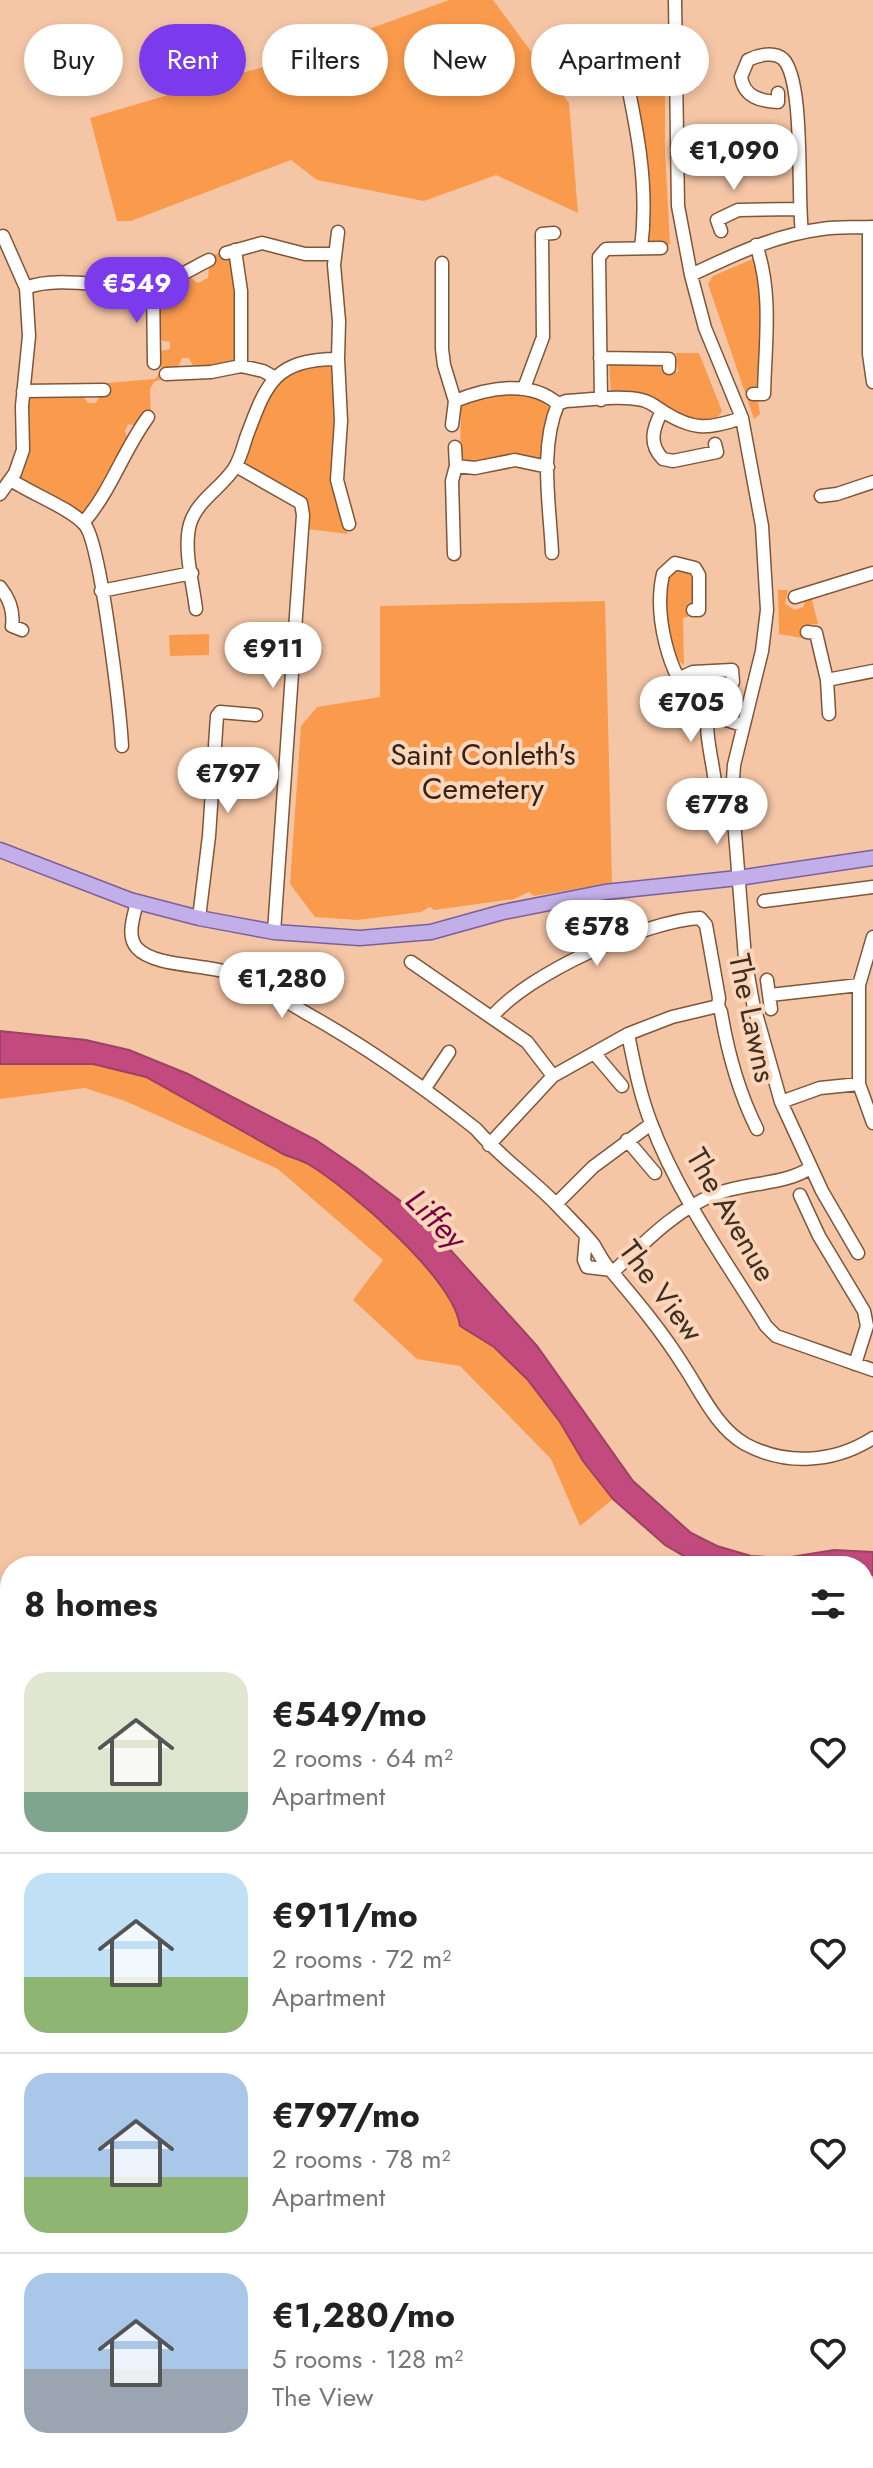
<!DOCTYPE html>
<html lang="en">
<head>
<meta charset="utf-8">
<style>
  :root { --surface:#fff; --page:#f2f2f2; --text:#222; --muted:#767676; --line:#e0e0e0; --accent:#7c3aed }
  body { margin:0; font-family:Jost,sans-serif; background:var(--page); color:var(--text); height:100vh; display:flex; flex-direction:column; font-size:30px; white-space:nowrap }
  * { box-sizing:border-box; margin:0 }
  p { font-size:26px; color:var(--muted) }
  .icon { flex:none; width:44px; height:44px; fill:none; stroke:currentColor; stroke-width:2; stroke-linecap:round; stroke-linejoin:round }
  .map { position:relative; flex:1; overflow:hidden }
  .details { position:absolute; left:0px; top:1556px; width:874px; height:912px; display:flex; flex-direction:column; background:var(--surface); border-radius:32px 32px 0 0; box-shadow:0 4px 12px #0003 }
  .details>* { flex:none }
  .hud { position:absolute; left:24px; top:24px; width:826px; height:72px; display:flex; gap:16px }
  .price { position:absolute; translate:-50% -68px; padding:0 18px; border-radius:28px; background:#fff; color:#222; font-size:26px; line-height:52px; filter:drop-shadow(0 2px 4px #0008) }
  .price::after { content:''; position:absolute; left:50%; top:48px; width:24px; height:18px; margin-left:-12px; background:inherit; clip-path:polygon(0 0,100% 0,50% 100%) }
  .price.selected { background:var(--accent); color:#fff }
  ul { padding:0; list-style:none }
  li { display:flex; align-items:center; gap:24px; height:200px; padding:0 24px }
  li+li { border-top:2px solid var(--line) }
  li span { display:grid; place-items:center; flex:none; width:224px; height:160px; border-radius:24px; color:#555 }
  li>.icon { margin-inline-start:auto }
  span .icon { width:96px; height:96px; fill:#fffc; stroke-width:1 }
  li b { font-size:34px }
  h2 { display:flex; justify-content:space-between; align-items:center; height:96px; padding:0 24px; font-size:34px }
  .tag { padding:0 28px; border-radius:36px; background:var(--surface); box-shadow:0 4px 12px #0003; font-size:28px; line-height:72px }
  .tag.selected { background:var(--accent); color:#fff }
  .map>svg:first-child { display:block }
</style>
</head>
<body>
<div class="map">
<svg width="873" height="2468" viewBox="0 0 873 2468">
  <rect width="100%" height="100%" fill="#f5c6a6"/>
  <!-- green -->
  <path fill="#fa9a4d" d="M449,0H493L569,103L578,213L496,175L424,201L317,180L291,160L131,221H117L90,118L270,65Z
    M633,54L644,55L648,64H665V151L670,244L659,246L649,242L647,235L640,115L628,70V63Z
    M222,252L231,259L236,287L235,360L212,368H194L189,358H182C179,370 165,379 154,382L150,389L151,421L137,426L128,424L125,431L128,440L109,481L84,516L22,482L19,478L28,399L34,396L82,395L88,403H96L100,395L106,393V383L155,379L163,369L159,365L161,351L170,349V342L163,341L159,337L160,290L188,276L198,283L208,278L210,256Z
    M755,258L762,281L759,386H753L752,400L758,401L760,414L754,419L708,284L713,276Z
    M676,353H699L722,411L716,420L696,421L650,397L611,394L609,364L652,363L661,367L662,372H678Z
    M325,365L333,368L337,440L330,482L348,534L307,529L298,495L248,466L246,462C251,439 266,388 287,375C298,368 313,366 325,365Z
    M518,392L528,393L549,403L542,461L463,462L460,459L461,405Z
    M674,569L694,574L695,601L688,606V617L683,618L684,665C664,653 658,586 674,569Z
    M778,590H788L785,604L795,610L803,607L808,596H811L818,624L804,625L802,638L779,634Z
    M605,601L612,883L534,896L529,892L514,899L434,910L430,907L421,912L358,920L315,917L290,884L301,726L317,707L380,697V606Z
    M209,634V655L170,656L169,635Z
    M0,1063L93,1064L146,1077L285,1155C293,1158 301,1160 308,1164C350,1188 454,1280 460,1326L494,1347L527,1379L560,1422L583,1461L613,1499L580,1526L551,1459L460,1366L417,1359L353,1300L383,1260L278,1169L125,1101L85,1088L0,1099Z
    M106,2458H346L349,2468H108Z"/>
  <!-- water -->
  <path fill="#c34a7e" stroke="#9c4262" stroke-width="2" d="M0,1031L86,1040L129,1050L188,1074L316,1140L357,1168L419,1215L537,1346L633,1481L691,1533L717,1546L751,1556L785,1558L834,1550L873,1552V1575L864,1578V1566H707L684,1556L665,1545L613,1499L583,1461L560,1422L527,1379L494,1347L460,1326C454,1279 350,1189 308,1164C301,1160 293,1158 285,1155L146,1077L93,1064H0Z"/>
  <g fill="none" stroke-linecap="round" stroke-linejoin="round">
    <defs>
      <path id="minor" d="M675,0L678,206L691,275L705,328L742,418L762,526L767,610L762,651L734,765L732,795L745,958L753,1003L781,1102L822,1191L858,1253
        M620,49C634,114 650,181 641,248
        M555,57L561,52L644,48L653,50L655,59
        M778,93V102C760,101 744,97 741,77L748,60C758,55 774,51 783,59C805,80 797,198 802,232
        M869,227V354L873,382
        M721,231L717,220L738,210L799,209
        M338,232L334,265L339,321L338,359L341,421L337,480L349,524
        M235,250L241,291V366
        M226,253L262,243L305,254H334
        M442,263V349L444,365L455,401
        M691,275C733,255 775,235 822,229C839,226 856,228 873,227
        M153,286L154,363
        M26,288C60,274 116,291 152,286C170,283 192,268 209,260
        M600,358L669,359V368
        M166,374L211,372L241,366L263,371L274,377
        M524,388L543,337L542,234L554,233
        M23,391L104,390
        M753,394H764C765,345 773,293 756,245
        M601,400L599,257L606,249L661,248
        M662,411C653,428 648,444 663,459L673,461L717,452L715,444
        M452,425L455,401C487,388 530,379 558,404L566,401C590,400 619,395 642,400C651,402 656,407 664,412C694,431 709,429 742,418
        M236,466L301,503L303,515L274,932
        M456,466L475,468L515,460L548,467
        M11,480C30,493 72,509 85,525C101,545 120,712 122,746
        M0,494L15,473L23,450L22,406L29,336L26,288L3,236
        M821,496L837,494L873,482
        M83,523C111,491 123,451 148,417
        M552,553C550,506 539,449 558,404
        M454,554L452,481L456,466L455,447
        M0,587C9,598 14,612 12,626L22,630
        M101,591L192,573
        M795,597L873,573
        M196,609C193,583 183,549 190,524C197,500 223,487 235,467C240,459 243,448 246,438C266,385 273,359 338,359
        M693,610H699V575L695,568L675,563L663,574C654,613 667,675 697,704C710,715 727,721 743,725
        M807,632L816,633L827,680L829,714
        M680,678L693,672L732,670L733,682
        M827,680L873,671
        M710,712C702,726 714,765 715,784
        M764,901L873,887
        M137,902C134,916 126,936 137,948C154,967 206,964 230,973C257,983 281,998 306,1013C367,1047 422,1086 476,1129C500,1157 531,1178 557,1205C569,1218 583,1231 594,1245C598,1252 602,1260 607,1266C635,1299 662,1331 685,1368C702,1394 717,1428 745,1444C786,1466 834,1463 873,1438
        M199,918L209,836L217,716L220,712L256,715
        M873,937L859,985V1084L873,1123
        M411,962L527,1042L553,1076
        M767,980L771,1009
        M770,995L859,985
        M492,1017C527,974 645,921 700,918L706,925L719,998L718,1006L721,1012C728,1054 738,1091 757,1129
        M628,1034C634,1064 640,1095 651,1123C678,1195 726,1261 766,1326L776,1336L873,1370
        M594,1053L622,1086
        M425,1088L449,1052
        M781,1102L820,1088L859,1084
        M627,1140L655,1173
        M489,1145L553,1076L628,1034L672,1017L718,1006
        M800,1195L819,1236L864,1311L867,1326L855,1364
        M556,1204L593,1167L651,1124
        M586,1237L584,1260L587,1267L612,1270
        M613,1272C644,1243 676,1209 716,1194C747,1182 785,1185 810,1168
        M0,2144L10,2143
        M864,2252L873,2256
        M354,2458L357,2468"/>
      <path id="major" d="M0,850L130,900L199,918L274,932L360,938L431,932L503,912L605,892L738,878L873,858"/>
    </defs>
    <!-- minor casing -->
    <use href="#minor" stroke="#7e5638" stroke-width="15"/>
    <!-- major casing -->
    <use href="#major" stroke="#7a609a" stroke-width="17"/>
    <!-- minor -->
    <use href="#minor" stroke="#fff" stroke-width="12"/>
    <!-- major -->
    <use href="#major" stroke="#c2afe9" stroke-width="14"/>
  </g>
  <g text-anchor="middle" stroke-width="8" stroke-linejoin="round" paint-order="stroke">
    <!-- park labels -->
    <g font-size="30" fill="#372416" stroke="#fcd6bb">
      <text x="483" y="765">Saint Conleth's<tspan x="483" dy="34">Cemetery</tspan></text>
    </g>
    <!-- street labels -->
    <g font-size="30" fill="#412f22" stroke="#fcd6bb">
      <text transform="translate(752 1018) rotate(78)" y="10">The Lawns</text>
      <text transform="translate(731 1215) rotate(60)" y="10">The Avenue</text>
      <text transform="translate(661 1291) rotate(53)" y="10">The View</text>
    </g>
    <!-- water labels -->
    <g font-size="32" font-style="italic" fill="#780041" stroke="#fcd6bb">
      <text transform="translate(436 1219) rotate(45)" y="11">Liffey</text>
    </g>
  </g>
</svg>
<b class="price" style="left:734px;top:192px">€1,090</b>
<b class="price selected" style="left:137px;top:325px">€549</b>
<b class="price" style="left:273px;top:690px">€911</b>
<b class="price" style="left:691px;top:744px">€705</b>
<b class="price" style="left:228px;top:815px">€797</b>
<b class="price" style="left:717px;top:846px">€778</b>
<b class="price" style="left:597px;top:968px">€578</b>
<b class="price" style="left:282px;top:1020px">€1,280</b>
<div class="hud">
<a class="tag">Buy</a>
<a class="tag selected">Rent</a>
<a class="tag">Filters</a>
<a class="tag">New</a>
<a class="tag">Apartment</a>
</div>
<section class="details">
<h2>8 homes<svg class="icon" aria-label="filters" viewBox="0 0 24 24"><path d="M4 7h16M4 17h16"/><circle cx="9" cy="7" r="2"/><circle cx="15" cy="17" r="2"/></svg></h2>
<ul>
<li><span style="background:linear-gradient(#dfe7d0 75%,#7fa58c 0)"><svg class="icon" aria-label="home" viewBox="0 0 24 24"><path d="M3 11l9-7 9 7M6 9v11h12V9"/></svg></span><div><b>€549/mo</b><p>2 rooms · 64 m²</p><p>Apartment</p></div><svg class="icon" aria-label="heart" viewBox="0 0 24 24"><path d="M12 20l-8-8c-3-5 5-10 8-4 3-6 11-1 8 4z"/></svg></li>
<li><span style="background:linear-gradient(#bfe0f5 65%,#8fb573 0)"><svg class="icon" aria-label="home" viewBox="0 0 24 24"><path d="M3 11l9-7 9 7M6 9v11h12V9"/></svg></span><div><b>€911/mo</b><p>2 rooms · 72 m²</p><p>Apartment</p></div><svg class="icon" aria-label="heart" viewBox="0 0 24 24"><path d="M12 20l-8-8c-3-5 5-10 8-4 3-6 11-1 8 4z"/></svg></li>
<li><span style="background:linear-gradient(#a9c7e8 65%,#8fb573 0)"><svg class="icon" aria-label="home" viewBox="0 0 24 24"><path d="M3 11l9-7 9 7M6 9v11h12V9"/></svg></span><div><b>€797/mo</b><p>2 rooms · 78 m²</p><p>Apartment</p></div><svg class="icon" aria-label="heart" viewBox="0 0 24 24"><path d="M12 20l-8-8c-3-5 5-10 8-4 3-6 11-1 8 4z"/></svg></li>
<li><span style="background:linear-gradient(#a9c7e8 60%,#9aa5b1 0)"><svg class="icon" aria-label="home" viewBox="0 0 24 24"><path d="M3 11l9-7 9 7M6 9v11h12V9"/></svg></span><div><b>€1,280/mo</b><p>5 rooms · 128 m²</p><p>The View</p></div><svg class="icon" aria-label="heart" viewBox="0 0 24 24"><path d="M12 20l-8-8c-3-5 5-10 8-4 3-6 11-1 8 4z"/></svg></li>
</ul>
</section>
</div>
</body>
</html>
